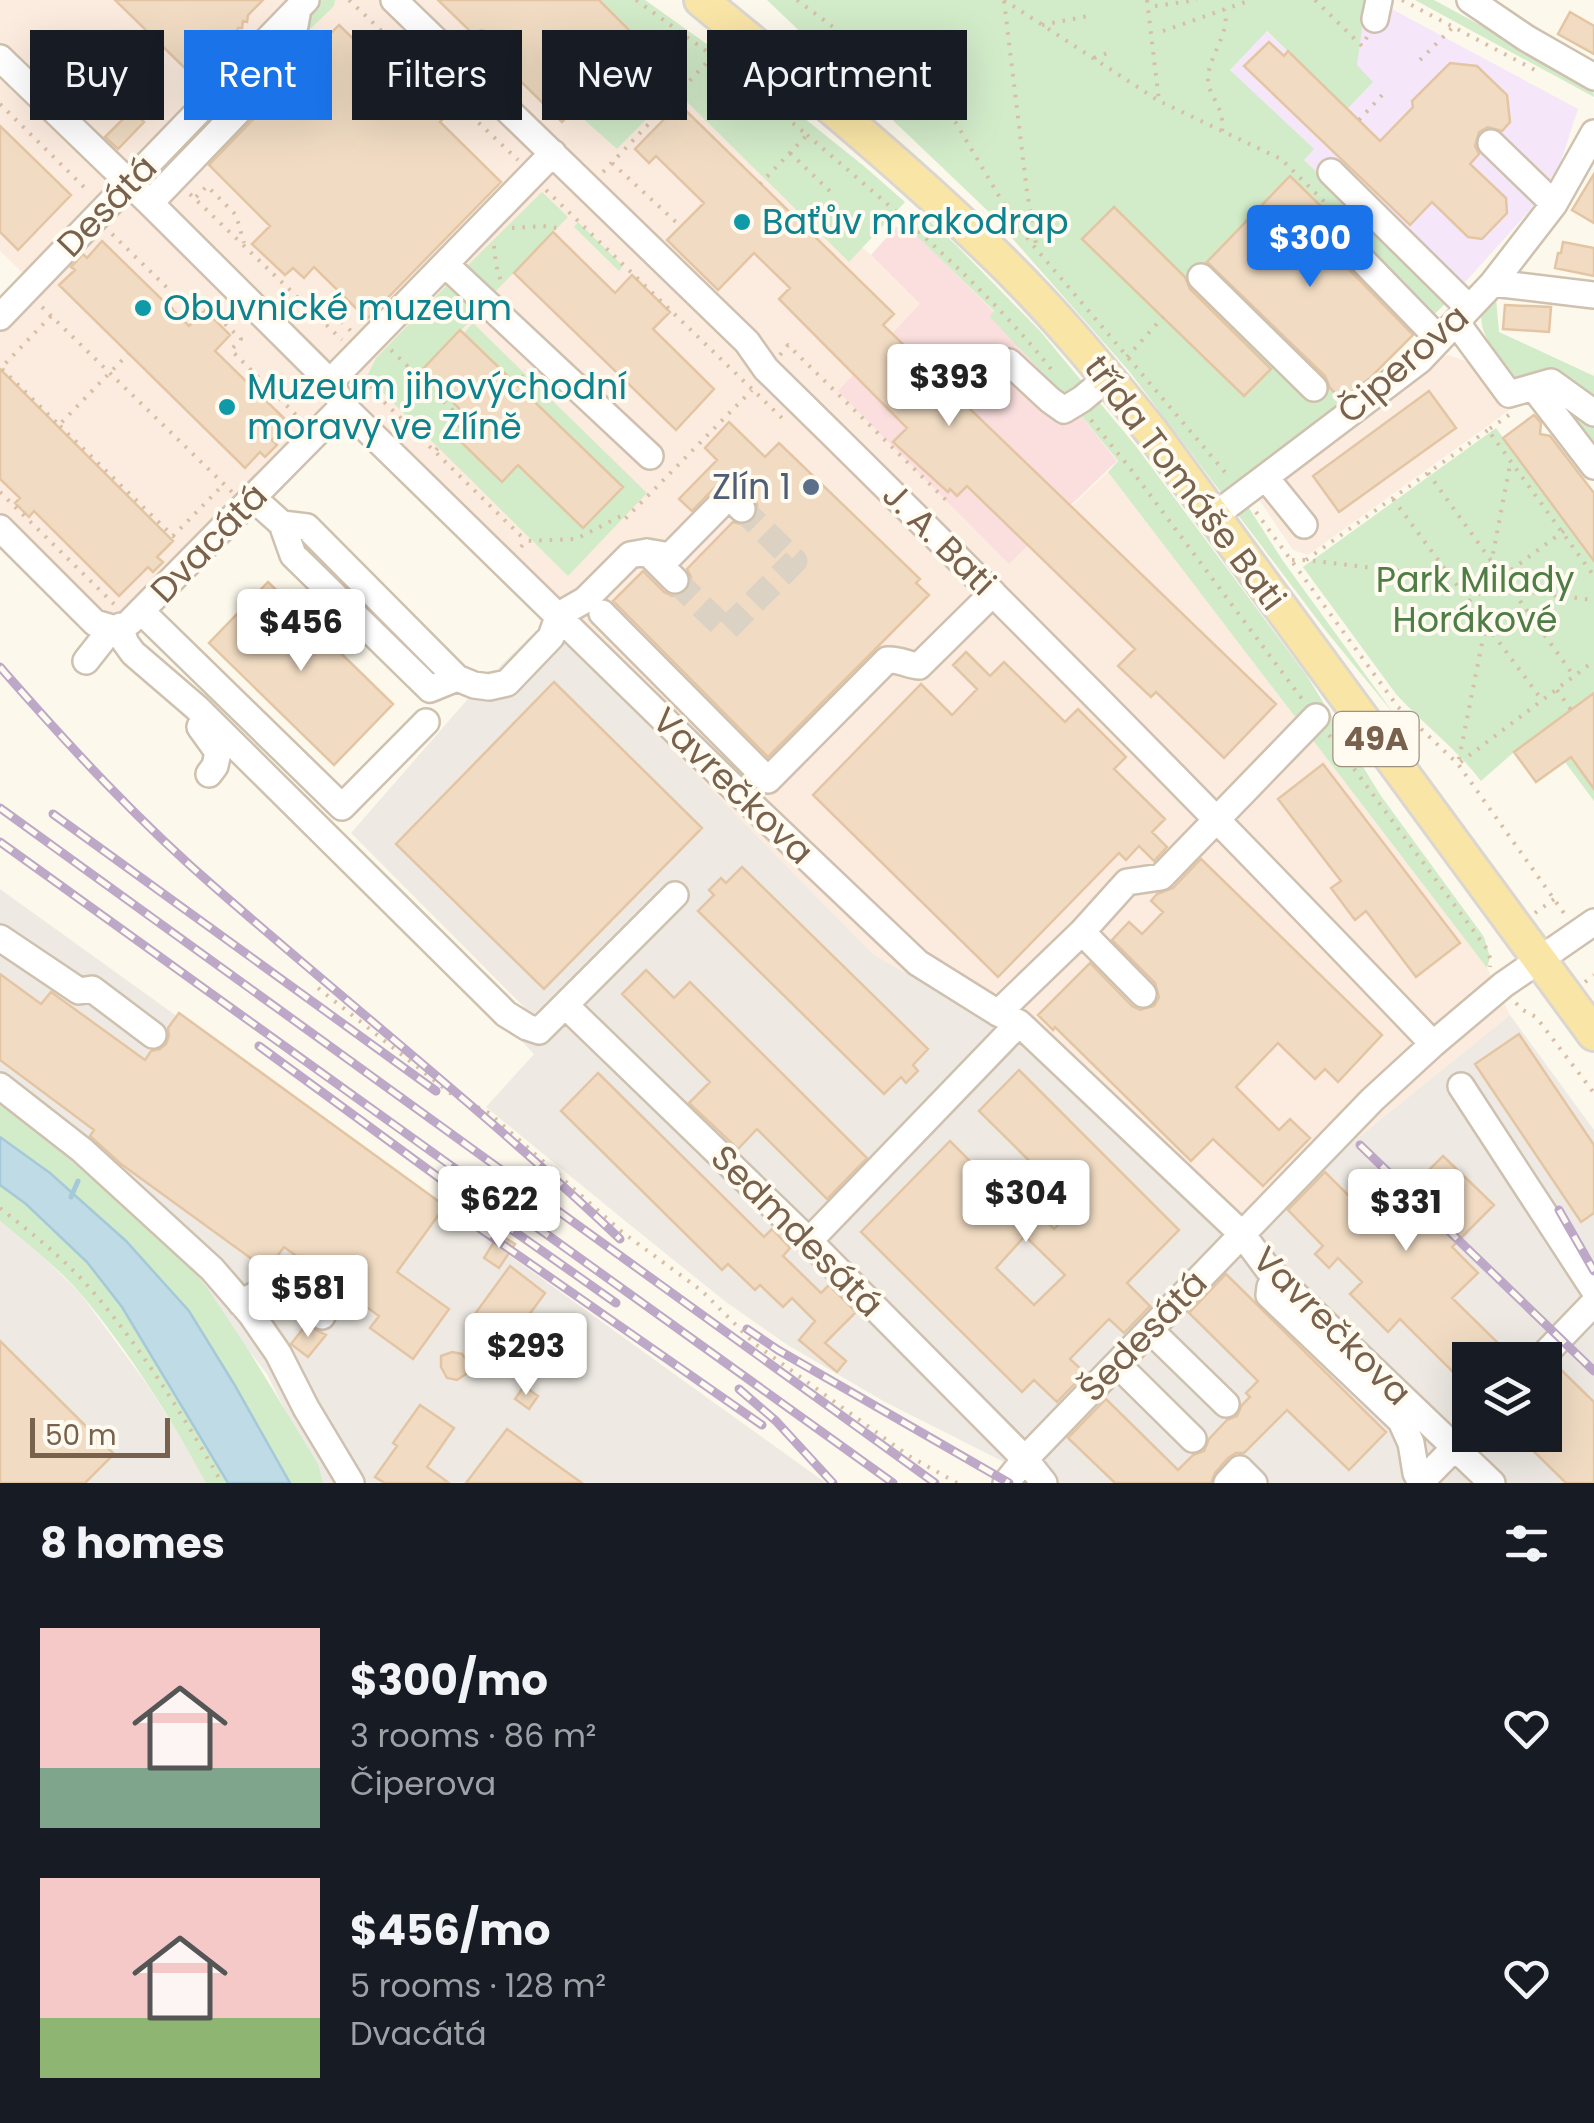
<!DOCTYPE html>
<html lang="en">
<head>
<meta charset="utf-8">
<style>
  :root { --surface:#171b24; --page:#242831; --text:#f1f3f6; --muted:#9ea1a6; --accent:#1a73e8 }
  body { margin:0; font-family:Poppins,sans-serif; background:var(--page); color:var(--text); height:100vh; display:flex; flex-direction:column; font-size:38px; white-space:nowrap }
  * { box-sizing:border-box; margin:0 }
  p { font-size:32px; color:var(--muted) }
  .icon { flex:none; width:55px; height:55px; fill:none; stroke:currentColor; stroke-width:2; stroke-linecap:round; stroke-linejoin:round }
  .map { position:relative; height:1483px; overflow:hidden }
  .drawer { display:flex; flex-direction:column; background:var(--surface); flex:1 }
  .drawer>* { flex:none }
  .hud { position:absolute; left:30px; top:30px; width:1000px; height:90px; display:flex; gap:20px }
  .controls { position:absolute; left:1452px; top:1342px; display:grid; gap:20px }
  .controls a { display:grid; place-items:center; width:110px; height:110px; border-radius:0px; background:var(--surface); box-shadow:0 10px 40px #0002; font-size:50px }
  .scale { position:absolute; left:30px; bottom:25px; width:140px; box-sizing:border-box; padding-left:10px; border:5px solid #78624d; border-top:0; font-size:28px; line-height:35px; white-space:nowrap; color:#78624d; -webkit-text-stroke:8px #fffbf1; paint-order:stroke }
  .price { position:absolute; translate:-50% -85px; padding:0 22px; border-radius:10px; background:#fff; color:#222; font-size:32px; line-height:65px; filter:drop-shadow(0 2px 5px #0008) }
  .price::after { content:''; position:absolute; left:50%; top:60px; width:30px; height:22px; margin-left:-15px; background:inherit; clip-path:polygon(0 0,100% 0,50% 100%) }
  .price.current { background:var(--accent); color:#fff }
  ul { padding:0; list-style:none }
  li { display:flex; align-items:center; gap:30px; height:250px; padding:0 40px }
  li span { display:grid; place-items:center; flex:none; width:280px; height:200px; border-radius:0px; color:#555 }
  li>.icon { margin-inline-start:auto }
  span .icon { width:120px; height:120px; fill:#fffc; stroke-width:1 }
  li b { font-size:42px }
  h2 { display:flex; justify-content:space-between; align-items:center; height:120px; padding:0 40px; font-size:42px }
  .tag { padding:0 35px; border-radius:0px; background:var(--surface); box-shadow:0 10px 40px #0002; font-size:35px; line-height:90px }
  .tag.current { background:var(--accent); color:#fff }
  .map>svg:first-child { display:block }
</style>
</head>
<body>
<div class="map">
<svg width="1594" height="1483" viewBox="0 0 1594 1483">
  <rect width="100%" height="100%" fill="#fcf8eb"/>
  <!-- commercial -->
  <path fill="#fcecdf" d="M0,0H617L675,47V90L871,255L920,304L1009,564L1108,472L1487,968L1510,1015L1349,1145L1241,1250L1001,1026L874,955L546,621L337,387L294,446L111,630L0,519V325L37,287L0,251Z
    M1448,355L1468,362L1511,403V409L1308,555L1293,550L1256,495L1418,365Z"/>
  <!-- industrial -->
  <path fill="#eeeae3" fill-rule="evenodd" d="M546,621L874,955L1001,1026L1241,1250L1349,1145L1510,1015L1594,1130V1483H1034L1002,1461L885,1402L786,1344L726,1302L624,1220L486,1107L534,1054L508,1027L525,1008L351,833L473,693ZM1470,1360H1545V1435H1470Z
    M0,889L826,1483H321L267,1374L162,1239L0,1100Z
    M0,1221L41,1255L80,1293L146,1383L186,1445L207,1483H0Z"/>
  <!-- education -->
  <path fill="#f5e7f9" d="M1366,0H1375L1578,109L1560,164L1530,210L1451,298L1303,159L1313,149L1230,70L1266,31L1343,104Z"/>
  <!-- medical -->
  <path fill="#fadfde" d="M896,227H909L994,312L991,317L1071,403L1117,461L1009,564L838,391L920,304L871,255Z"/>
  <!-- green -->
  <path fill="#d2ebc9" d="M322,0H335L334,6L302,37L311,11Z
    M600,0H645L753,77L865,167L905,202L849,262L675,90L617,149L580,116L647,46Z
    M767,0H1366L1357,65L1373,82L1347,109L1267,31L1230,70L1314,149L1304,160L1451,298L1338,409L1247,505L1283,561L1394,714L1326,631L1129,371L990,213Z
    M1415,0H1434L1583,81L1593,90L1594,97Z
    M542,192L568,217L492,295L464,269Z
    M917,218H926L956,245L1040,331L1135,445L1307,676L1381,796L1484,937L1490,957L1487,968L1108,472L1118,461L1071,403L990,317L994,311L909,228Z
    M578,222L623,266L619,271L574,227Z
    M446,286L477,314L421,371L583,527L622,487L464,333L473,323L647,493L568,576L373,383L368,374L376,358Z
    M1496,298L1499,332L1594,376V450C1570,428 1463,344 1484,308C1485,307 1495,299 1496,298Z
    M1496,428L1594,561V801L1565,762L1536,782L1514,752L1481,781C1456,748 1423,724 1396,694L1303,567Z
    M0,1098L58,1137L165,1235L208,1289L251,1354L318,1464L323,1483H206C172,1419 128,1350 81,1294C57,1267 28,1244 0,1221Z"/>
  <!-- water -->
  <path fill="#bfdbe6" stroke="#a5c9d8" stroke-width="2.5" d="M0,1137L50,1173L126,1241L189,1311L234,1384L290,1483H228L122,1307L87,1262L26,1204L0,1185Z"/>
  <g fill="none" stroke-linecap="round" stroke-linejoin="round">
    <!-- stream -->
    <path stroke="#a5c9d8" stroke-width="5" d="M71,1197L78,1181"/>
  </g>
  <!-- building -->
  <path fill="#f1dcc3" stroke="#e4c5a3" stroke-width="2.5" fill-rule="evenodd" d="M115,0H263L248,15L247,22L243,21L242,28H238L236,35L232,34L230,41L226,40L225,48L220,47L219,54L215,53L212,68L203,66L201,71H195L193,76Z
    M438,0H599L641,42L562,122L496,57L499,51L500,43L495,34L481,30L473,34Z
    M1570,12L1594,26V54L1558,34Z
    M339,25L401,85L418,68L456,105L440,122L501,182L367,319L314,267L304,278L293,268L285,275L252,244L270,226L209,165L294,77L302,63Z
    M1269,42L1284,56L1288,51L1380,141L1413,107L1412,101L1450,63L1477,66L1507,95L1510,122L1502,131L1488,127L1479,132L1475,146L1479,154L1470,164L1506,198L1507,213L1482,239L1468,237L1432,202L1410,225L1244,66Z
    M679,104L894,314L883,325L1276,704L1224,758L1156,692L1151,697L1118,666L1135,649L967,486L957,496L950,489L948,492L893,442L907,428L779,299L790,288L754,253L718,290L667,240L704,203L656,156L649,163L635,149Z
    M132,110L144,122L118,149L105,137Z
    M0,126L71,195L18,250L0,232Z
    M1594,174V223L1572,210Z
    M1290,176L1334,219L1327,223L1323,230L1322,238L1326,246L1413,335L1370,378L1341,399L1330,388L1325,376L1207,262Z
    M1114,207L1185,277L1190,289L1271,369L1244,396L1082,239Z
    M553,232L615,293L632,275L670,312L653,329L714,389L676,430L514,273Z
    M102,241L189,326L205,310L230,335L215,351L289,423L272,440L277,445L265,457L260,452L245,468L59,285L75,270L71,267L83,254L87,258Z
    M1563,242L1594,248V276L1555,268L1558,253H1561Z
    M1505,305L1551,307L1549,332L1503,329Z
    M460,330L623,487L583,528L518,465L502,482L457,438L473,422L421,371Z
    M0,369L173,541L157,557L163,562L153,572L148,567L119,596L34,511L29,517L15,503L20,498L0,479Z
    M1429,391L1456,428L1339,512L1313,476Z
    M1534,415L1541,423L1540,434L1550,436L1594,493V561L1503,438Z
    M729,422L765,457L779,443L920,579L916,583L929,595L768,757L613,601L643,571L664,592L672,596L680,595L690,585L691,577L687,569L733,522L745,525L754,520L758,512L756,499L732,476L717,485L692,511L679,499L717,460L705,448Z
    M268,582L393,704L334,765L209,643Z
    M966,652L990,676L1004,662L1065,722L1078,709L1126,757L1114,769L1165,819L1152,832L1167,847L1154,861L1139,846L1126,860L1119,853L998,977L813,795L921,684L952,715L977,689L953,665Z
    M554,682L702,828L544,989L396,844Z
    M1594,693V789L1571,757L1536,782L1514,752Z
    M1323,764L1460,943L1416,977L1366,911L1355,920L1331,888L1341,881L1278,799Z
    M1201,859L1382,1035L1338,1082L1325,1069L1315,1079L1278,1043L1236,1087L1279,1130L1290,1119L1310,1138L1263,1186L1213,1139L1191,1161L1055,1027L1053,1030L1038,1015L1090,963L1132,1006L1140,1010L1154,1006L1159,997L1155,983L1112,940L1129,922L1142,934L1163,912L1151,901L1157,894L1173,888Z
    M742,867L928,1049L913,1065L918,1071L906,1083L901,1077L884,1094L698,911L714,895L709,890L721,878L726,883Z
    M646,970L674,998L690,982L867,1158L827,1199L757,1129L738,1149L689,1103L710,1082L622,994Z
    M0,974L41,1004L51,992L145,1060L151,1051L160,1049L166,1044L169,1036L168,1028L179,1013L445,1206L397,1272L449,1309L413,1359L370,1328L379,1316L284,1247L267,1270L121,1164L90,1136L94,1130L0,1060Z
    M1519,1034L1594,1145V1213L1581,1222L1475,1064Z
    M1019,1070L1179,1230L1127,1283L1150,1306L1124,1333L1109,1319L1070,1359L1085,1373L1057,1402L1034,1380L1022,1392L861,1232L950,1141L1024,1215L1032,1207L1054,1229L1076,1207L979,1111ZM1025,1236L1065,1275L1034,1305L996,1268Z
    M598,1073L764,1237L772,1229L790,1248L783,1256L821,1293L829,1285L856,1312L825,1343L846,1361L837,1372L799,1340L815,1321L792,1298L783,1307L760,1285L755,1290L728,1264L722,1270L561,1111Z
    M1443,1156L1494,1205L1452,1247L1478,1273L1452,1298L1497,1342L1479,1360H1470V1369L1460,1379L1400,1319L1388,1332L1350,1294L1362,1282L1338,1258L1329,1268L1315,1254L1323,1246L1288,1210L1325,1172L1355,1202L1381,1176L1402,1197Z
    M499,1234L515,1244L499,1268L484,1258Z
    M510,1266L545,1293L507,1345L472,1318Z
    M1226,1274L1386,1432L1349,1470L1287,1410L1244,1453H1236L1228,1458L1215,1473L1211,1483H1115L1068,1438L1106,1399L1178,1470L1193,1455L1204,1451L1209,1439L1227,1420L1237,1416L1242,1405L1250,1397L1246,1393L1258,1381L1189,1313Z
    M306,1325L326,1335L308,1357L291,1344Z
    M0,1341L114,1454L85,1483H0Z
    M452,1352L462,1354L468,1362L466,1374L457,1380L447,1378L441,1367V1356Z
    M1556,1365L1594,1402V1483H1566L1517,1435H1545V1375Z
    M524,1386L538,1396L529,1409L515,1399Z
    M420,1405L454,1428L427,1467L449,1483H385L375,1477L397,1446L393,1443Z
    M507,1429L540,1453L582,1483H466Z"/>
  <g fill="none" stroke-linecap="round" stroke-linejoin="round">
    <!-- minor-tunnel -->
    <path stroke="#dbd2c4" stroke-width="25" stroke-dasharray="25 12" stroke-linecap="butt" d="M675,580L726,630L795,561L742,509"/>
    <defs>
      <path id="minor" d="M394,0L747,342L766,369C992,590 1215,815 1433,1044
        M1470,0L1526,38L1594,77
        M1375,19L1379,0
        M0,58L150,203L330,382L343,406L738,792L918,963L998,1013L1019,1023L1242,1234L1268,1269L1492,1483
        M463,67L484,46
        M1491,143L1554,204
        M1331,172L1469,308
        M150,203L282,66L290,52L298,9
        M1338,235L1439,339
        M446,265L650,456
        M1201,277L1314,388
        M1493,283L1594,295
        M0,317L306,0
        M1456,322L1509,394L1551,382L1594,413
        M1009,362L1050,400L1064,410L1082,399L1107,378
        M330,382L553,153
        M1534,388L1594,466
        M1266,478L1304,525
        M253,498L282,524L307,527L457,678L474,685L489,687L507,683L551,637L558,617L564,612L585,600L630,555L647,552
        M1214,516L1420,360L1493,283L1554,204L1594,133
        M282,524L293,555L430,689L457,678
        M0,528L95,623L112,628
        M675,580L647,552L670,556L729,496L742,509
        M142,612L342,807L426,722
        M602,613L768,780L887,660C901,659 906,665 919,666L993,593
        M130,622L343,406
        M121,626L125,642L133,653L197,708L506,1014L527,1027L539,1031L675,895
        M86,661L112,628
        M200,727L218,752L215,766L209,774
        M1082,932L1127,882L1161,877L1316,717
        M0,938L79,991L92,989L153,1035
        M565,1005L809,1241L1025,1459L1044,1483
        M998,1013L1082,932L1143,994
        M0,1086L82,1150L212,1269L251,1314L278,1353L306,1408L351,1483
        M1461,1086L1594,1290
        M809,1241L1019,1023
        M1276,1277L1270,1287L1269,1295L1401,1421L1411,1443L1416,1473L1421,1483
        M241,1303L275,1284L322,1316
        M1150,1330L1226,1404
        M1539,1360L1594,1303
        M1117,1364L1193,1439
        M1006,1483L1025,1459L1372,1100L1433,1044L1503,985L1594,922
        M1227,1483L1240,1469L1254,1483
        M1420,1483L1470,1432"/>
      <path id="major" d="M701,0C799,80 898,161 989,249C1048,305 1100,368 1151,431L1594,1034"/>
    </defs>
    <!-- minor casing -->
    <use href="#minor" stroke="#cfc1af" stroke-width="30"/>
    <!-- major casing -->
    <use href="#major" stroke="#dcd6d1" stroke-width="38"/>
    <!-- path -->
    <path stroke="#d7bfa5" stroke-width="4" stroke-dasharray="2.5 8" stroke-linecap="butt" d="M349,0L518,160
      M636,0L713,56L807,135L760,184
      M797,0L904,80L956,123L1016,225L1229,477
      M1004,0L1159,101L1281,159L1338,215
      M1147,0L1159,101
      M1315,0L1362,46L1367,37
      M1402,0L1535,70
      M1004,1L1027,192L1036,244
      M1155,6L1197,0
      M1042,25L1093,15
      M1163,31L1251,0
      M1094,58L1108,53
      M1420,60L1452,28
      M0,104L89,192
      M1359,120L1384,93
      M1222,131C1225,105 1207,96 1208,78C1209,55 1230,34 1225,10
      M807,135C891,207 982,282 1051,369
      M790,153L833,194
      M612,163L677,223
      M603,172L713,56
      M546,190L784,420
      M190,194L342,340
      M196,197L207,186L236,215L244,243
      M512,228L543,226L557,228
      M112,234L192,312L202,302L241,339L231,350L302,421
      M494,246L496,265L502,285
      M306,302L325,306L351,331
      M42,307L232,492
      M171,309L179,299
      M51,316L1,368L59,425L128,354
      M391,350L473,430L477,426
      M780,355L788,345L951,505
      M1127,357L1163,317
      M364,378L373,391L526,541
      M518,385L524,378L520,375L525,370
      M1509,415L1488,430L1594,576
      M1091,420L1133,472L1302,699
      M60,426L173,536L224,484
      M436,450L462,420
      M1428,473L1574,676
      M0,492L114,604
      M1393,499L1542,700
      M1256,512L1398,707L1458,764L1566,916
      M521,547L526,541L576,539L621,516L624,520L752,390
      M1292,560H1306L1451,577
      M1306,560L1488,430
      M1491,564L1510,465
      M1512,590L1594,600
      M1469,601L1569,527
      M1486,623L1458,764L1594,661
      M1557,690L1571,710
      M1329,735L1487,949L1491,961L1490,967
      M1535,913L1554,899
      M1585,982L1594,975
      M318,988L450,1093L489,1113L622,1232L702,1291L755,1344L909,1456L957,1483
      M1516,1003L1521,1009L1536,1017L1594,1093
      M0,1208C30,1232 61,1256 87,1285C140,1345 182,1414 222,1483"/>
    <!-- minor -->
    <use href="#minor" stroke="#fff" stroke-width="25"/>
    <!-- major -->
    <use href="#major" stroke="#f9e5a6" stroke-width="32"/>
    <defs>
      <path id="rail" d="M0,667C69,746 139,822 218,890C352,1007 491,1117 620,1239
        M0,808L935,1483
        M53,814L436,1091
        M0,842L893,1483
        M259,1046L464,1196L616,1303
        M1360,1145L1594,1371
        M1559,1210L1594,1271
        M479,1228L762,1425
        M747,1329L778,1350L1009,1483
        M739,1389L776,1421L833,1483"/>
    </defs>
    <!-- rail casing -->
    <use href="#rail" stroke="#bda8c7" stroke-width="9"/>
    <!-- rail -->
    <use href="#rail" stroke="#fffbf1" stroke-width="5" stroke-dasharray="15" stroke-linecap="butt"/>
  </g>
  <!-- markers -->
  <g fill="#0f9aa8" stroke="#fffbf1" stroke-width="4">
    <circle cx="742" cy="222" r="10"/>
    <circle cx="143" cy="308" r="10"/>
    <circle cx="227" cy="407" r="10"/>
  </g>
  <circle fill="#5c6f8a" stroke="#fffbf1" stroke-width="4" cx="811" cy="487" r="10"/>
  <g text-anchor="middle" stroke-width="8" stroke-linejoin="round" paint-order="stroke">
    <!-- shield labels -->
    <rect fill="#fffbf1" stroke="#a0907e" stroke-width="2.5" x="1333.5" y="712" width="85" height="54" rx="8"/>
    <g font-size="32" font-weight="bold" fill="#78624d">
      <text x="1376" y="750">49A</text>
    </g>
    <!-- street labels -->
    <g font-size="35" fill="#78624d" stroke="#fffbf1">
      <text transform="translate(107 206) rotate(-46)" y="12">Desátá</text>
      <text transform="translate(1403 364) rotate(-41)" y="12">Čiperova</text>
      <text transform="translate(1185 483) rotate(53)" y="12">třída Tomáše Bati</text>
      <text transform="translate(939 539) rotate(45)" y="12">J. A. Bati</text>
      <text transform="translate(209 543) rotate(-46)" y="12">Dvacátá</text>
      <text transform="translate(733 786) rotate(44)" y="12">Vavrečkova</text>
      <text transform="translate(797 1231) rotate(45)" y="12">Sedmdesátá</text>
      <text transform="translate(1332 1326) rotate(45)" y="12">Vavrečkova</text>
      <text transform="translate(1143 1336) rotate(-46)" y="12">Šedesátá</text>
    </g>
    <!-- culture labels -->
    <g font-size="35" fill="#0d838f" stroke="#fffbf1" text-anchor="start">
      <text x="762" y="234">Baťův mrakodrap</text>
      <text x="163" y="320">Obuvnické muzeum</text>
      <text x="247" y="399">Muzeum jihovýchodní<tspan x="247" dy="40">moravy ve Zlíně</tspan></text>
    </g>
    <!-- service labels -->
    <g font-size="35" fill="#4e5e75" stroke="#fffbf1" text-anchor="end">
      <text x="791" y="499">Zlín 1</text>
    </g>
    <!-- park labels -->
    <g font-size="35" fill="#4e7d45" stroke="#fffbf1">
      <text x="1475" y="592">Park Milady<tspan x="1475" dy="40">Horákové</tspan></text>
    </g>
  </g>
</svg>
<div class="controls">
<a><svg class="icon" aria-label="layers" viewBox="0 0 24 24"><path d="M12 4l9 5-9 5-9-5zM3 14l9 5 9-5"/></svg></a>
</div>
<div class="scale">50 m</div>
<b class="price current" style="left:1310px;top:290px">$300</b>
<b class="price" style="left:949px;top:429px">$393</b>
<b class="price" style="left:301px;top:674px">$456</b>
<b class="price" style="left:1026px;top:1245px">$304</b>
<b class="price" style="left:499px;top:1251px">$622</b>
<b class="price" style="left:1406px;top:1254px">$331</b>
<b class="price" style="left:308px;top:1340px">$581</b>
<b class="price" style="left:526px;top:1398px">$293</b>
<div class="hud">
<a class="tag">Buy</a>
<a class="tag current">Rent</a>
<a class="tag">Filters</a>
<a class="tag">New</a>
<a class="tag">Apartment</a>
</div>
</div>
<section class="drawer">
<h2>8 homes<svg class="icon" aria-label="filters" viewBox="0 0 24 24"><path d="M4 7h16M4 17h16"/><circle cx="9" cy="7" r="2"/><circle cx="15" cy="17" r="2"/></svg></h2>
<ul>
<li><span style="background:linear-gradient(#f6c9c9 70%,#7fa58c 0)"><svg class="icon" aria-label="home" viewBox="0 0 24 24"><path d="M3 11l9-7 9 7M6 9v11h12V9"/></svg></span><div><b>$300/mo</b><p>3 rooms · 86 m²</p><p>Čiperova</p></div><svg class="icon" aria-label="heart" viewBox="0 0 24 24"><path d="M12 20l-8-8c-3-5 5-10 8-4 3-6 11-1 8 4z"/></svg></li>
<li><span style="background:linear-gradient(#f6c9c9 70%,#8fb573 0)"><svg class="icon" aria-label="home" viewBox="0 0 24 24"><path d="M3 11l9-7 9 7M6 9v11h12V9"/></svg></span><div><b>$456/mo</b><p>5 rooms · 128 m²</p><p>Dvacátá</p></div><svg class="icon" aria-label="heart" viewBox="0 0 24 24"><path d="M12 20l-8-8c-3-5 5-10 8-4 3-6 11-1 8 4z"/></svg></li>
</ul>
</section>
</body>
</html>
